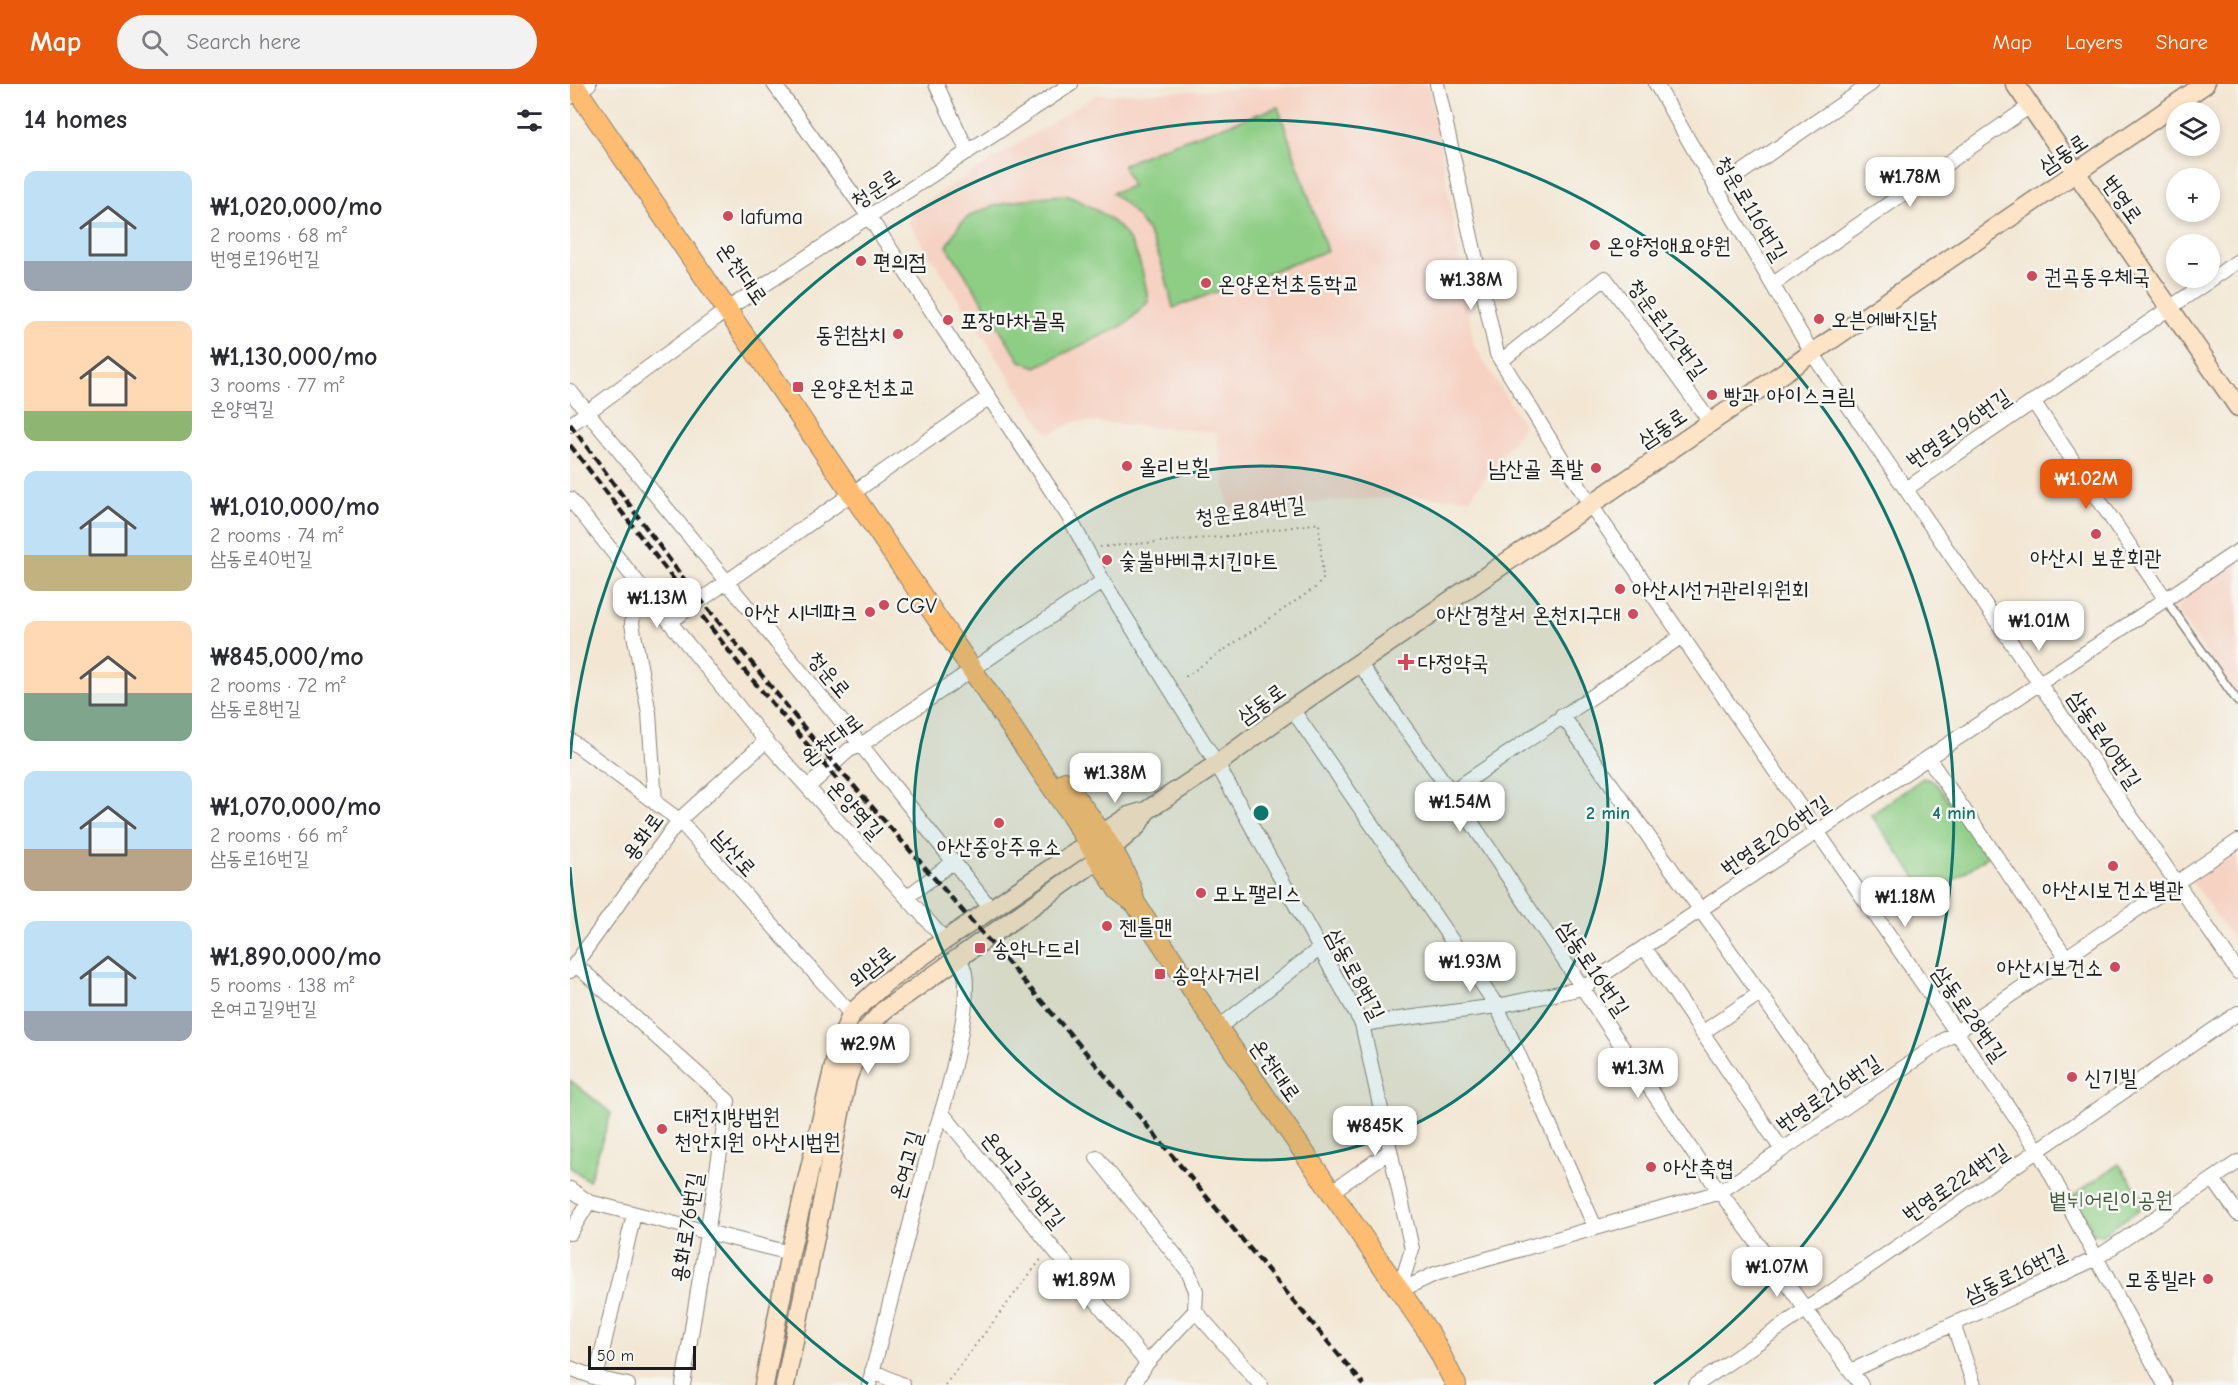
<!DOCTYPE html>
<html lang="en">
<head>
<meta charset="utf-8">
<style>
  :root { --surface:#fff; --page:#f2f2f3; --text:#2b2b33; --muted:#7c7c81; --accent:#ea580c }
  body { margin:0; font-family:"Comic Neue","Poor Story",sans-serif; background:var(--page); color:var(--text); height:100vh; display:flex; flex-direction:column; font-size:22px; white-space:nowrap }
  * { box-sizing:border-box; margin:0 }
  p { font-size:20px; color:var(--muted) }
  .icon { flex:none; width:33px; height:33px; fill:none; stroke:currentColor; stroke-width:2; stroke-linecap:round; stroke-linejoin:round }
  .map { position:relative; flex:1; overflow:hidden }
  .side { display:flex; flex-direction:column; background:var(--surface); width:570px }
  .side>* { flex:none }
  .controls { position:absolute; left:1596px; top:18px; display:grid; gap:12px }
  .controls a { display:grid; place-items:center; width:54px; height:54px; border-radius:50%; background:var(--surface); box-shadow:0 3px 9px #0003; font-size:30px }
  .scale { position:absolute; left:18px; bottom:15px; width:108px; box-sizing:border-box; padding-left:6px; border:3px solid #1c1c1c; border-top:0; font-size:16px; line-height:21px; white-space:nowrap; color:#1c1c1c; -webkit-text-stroke:4px #f6f6f2; paint-order:stroke }
  .price { position:absolute; translate:-50% -51px; padding:0 14px; border-radius:12px; background:#fff; color:#222; font-size:20px; line-height:39px; filter:drop-shadow(0 2px 3px #0008) }
  .price::after { content:''; position:absolute; left:50%; top:36px; width:18px; height:14px; margin-left:-9px; background:inherit; clip-path:polygon(0 0,100% 0,50% 100%) }
  .price.active { background:var(--accent); color:#fff }
  ul { padding:0; list-style:none }
  li { display:flex; align-items:center; gap:18px; height:150px; padding:0 24px }
  li span { display:grid; place-items:center; flex:none; width:168px; height:120px; border-radius:12px; color:#555 }
  li>.icon { margin-inline-start:auto }
  span .icon { width:72px; height:72px; fill:#fffc; stroke-width:1 }
  li b { font-size:26px }
  h2 { display:flex; justify-content:space-between; align-items:center; height:72px; padding:0 24px; font-size:26px }
  header { display:flex; align-items:center; gap:36px; box-sizing:border-box; height:84px; padding:0 30px; background:var(--accent); color:#fff }
  header strong { font-size:28px }
  nav { display:flex; gap:33px; margin-inline-start:auto; font-size:21px }
  .search { width:420px; height:54px; background:var(--page); display:flex; align-items:center; gap:15px; box-sizing:border-box; padding:0 21px; border-radius:33px; color:var(--muted); font-size:22px }
  main { display:flex; flex:1; min-height:0 }
  .map>svg:first-child { display:block }
</style>
</head>
<body>
<header>
<strong>Map</strong>
<div class="search"><svg class="icon" aria-label="search" viewBox="0 0 24 24"><circle cx="10" cy="10" r="6"/><path d="M15 15l6 6"/></svg>Search here</div>
<nav><a>Map</a><a>Layers</a><a>Share</a></nav>
</header>
<main>
<section class="side">
<h2>14 homes<svg class="icon" aria-label="filters" viewBox="0 0 24 24"><path d="M4 7h16M4 17h16"/><circle cx="9" cy="7" r="2"/><circle cx="15" cy="17" r="2"/></svg></h2>
<ul>
<li><span style="background:linear-gradient(#bfe0f5 75%,#9aa5b1 0)"><svg class="icon" aria-label="home" viewBox="0 0 24 24"><path d="M3 11l9-7 9 7M6 9v11h12V9"/></svg></span><div><b>₩1,020,000/mo</b><p>2 rooms · 68 m²</p><p>번영로196번길</p></div></li>
<li><span style="background:linear-gradient(#ffd9b3 75%,#8fb573 0)"><svg class="icon" aria-label="home" viewBox="0 0 24 24"><path d="M3 11l9-7 9 7M6 9v11h12V9"/></svg></span><div><b>₩1,130,000/mo</b><p>3 rooms · 77 m²</p><p>온양역길</p></div></li>
<li><span style="background:linear-gradient(#bfe0f5 70%,#c2b280 0)"><svg class="icon" aria-label="home" viewBox="0 0 24 24"><path d="M3 11l9-7 9 7M6 9v11h12V9"/></svg></span><div><b>₩1,010,000/mo</b><p>2 rooms · 74 m²</p><p>삼동로40번길</p></div></li>
<li><span style="background:linear-gradient(#ffd9b3 60%,#7fa58c 0)"><svg class="icon" aria-label="home" viewBox="0 0 24 24"><path d="M3 11l9-7 9 7M6 9v11h12V9"/></svg></span><div><b>₩845,000/mo</b><p>2 rooms · 72 m²</p><p>삼동로8번길</p></div></li>
<li><span style="background:linear-gradient(#bfe0f5 65%,#b9a48a 0)"><svg class="icon" aria-label="home" viewBox="0 0 24 24"><path d="M3 11l9-7 9 7M6 9v11h12V9"/></svg></span><div><b>₩1,070,000/mo</b><p>2 rooms · 66 m²</p><p>삼동로16번길</p></div></li>
<li><span style="background:linear-gradient(#bfe0f5 75%,#9aa5b1 0)"><svg class="icon" aria-label="home" viewBox="0 0 24 24"><path d="M3 11l9-7 9 7M6 9v11h12V9"/></svg></span><div><b>₩1,890,000/mo</b><p>5 rooms · 138 m²</p><p>온여고길9번길</p></div></li>
</ul>
</section>
<div class="map">
<svg width="1668" height="1301" viewBox="0 0 1668 1301">
  <rect width="100%" height="100%" fill="#f6f6f2"/>
  <filter id="ink" filterUnits="userSpaceOnUse"><feTurbulence type="fractalNoise" baseFrequency=".0167" numOctaves="2"/><feDisplacementMap in="SourceGraphic" scale="12" xChannelSelector="R" yChannelSelector="G"/><feConvolveMatrix kernelMatrix="1 2 1 2 8 2 1 2 1" color-interpolation-filters="sRGB"/></filter>
  <filter id="wash" filterUnits="userSpaceOnUse"><feTurbulence type="fractalNoise" baseFrequency=".008" numOctaves="4" result="noise"/><feDisplacementMap in="SourceGraphic" scale="24" xChannelSelector="R" yChannelSelector="G"/><feGaussianBlur stdDeviation="1.35" result="paint"/><feColorMatrix in="noise" values="0 0 0 0 0 0 0 0 0 0 0 0 0 0 0 0 0 1.4 0 .05"/><feComposite in="paint" operator="in"/></filter>
  <g filter="url(#wash)">
    <rect width="100%" height="100%" fill="#f3e7d4"/>
    <!-- built -->
    <path fill="#f6d2c3" d="M772,0H852L861,6L904,261L954,342L900,414L831,413L659,424L646,348L507,337L482,349L475,347L338,138L341,127L526,11Z
      M1668,475V613L1602,521Z
      M1668,759V863L1619,793Z"/>
    <!-- green -->
    <path fill="#8dcd84" stroke="#547450" stroke-width="1.5" d="M708,23L757,167L603,224C592,175 584,141 542,109L562,102L553,81L591,64Z
      M496,111C552,135 570,156 578,218L556,240L466,283L450,277L377,162C382,154 386,144 392,138C412,119 469,112 496,111Z
      M1353,694L1364,697L1418,772L1360,813L1301,731Z
      M0,996L41,1029L19,1097L0,1083Z
      M1549,1080L1577,1120L1532,1151L1523,1149L1504,1111Z"/>
  </g>
  <g filter="url(#ink)">
    <g fill="none" stroke-linecap="round" stroke-linejoin="round">
      <defs>
        <path id="lane" d="M1596,516L1668,618"/>
        <path id="street" d="M204,0L299,133L499,433L533,497L647,680L792,940L842,1165L829,1207
          M366,0L398,68
          M867,0L927,270L1020,420L1468,1066L1595,1301
          M1086,0L1242,269L1668,888
          M0,13L19,0
          M1146,106L1301,0
          M1203,200L1460,22
          M931,277L1035,194L1141,339
          M0,307L291,661L421,825
          M1463,317L1596,516
          M0,341L165,220L501,0
          M1336,405L1668,177
          M0,415L196,657L375,856
          M76,508L64,520L62,540L79,629L85,719
          M101,537L418,314
          M789,579L881,708L1145,1101L1291,1301
          M722,625L927,922L1025,1143
          M992,631L1272,1025
          M0,656L109,736L281,930
          M1358,674L1496,873
          M238,703L279,666L291,661L533,497
          M881,708L1112,552
          M337,813L384,777
          M1074,863L1212,1066
          M5,880L158,1017L113,1301
          M0,887L109,736L196,657
          M792,940L927,922L1013,904L1668,467
          M648,944L749,865
          M1132,949L1190,909
          M372,1029L577,1279L625,1227L691,1301
          M527,1074L618,1187L626,1207L625,1227
          M1643,1095L1668,1130
          M0,1105L19,1118L220,1169
          M761,1108L820,1067
          M0,1149L19,1118
          M829,1207L865,1190L1150,1108L1668,757
          M1383,1240L1404,1301
          M0,1284L26,1294L58,1301
          M302,1287L333,1301
          M1281,1287L1525,1175L1668,1078
          M26,1294L64,1130
          M299,1301L361,1059C375,1023 401,926 395,889C394,883 390,877 388,872
          M563,1301L577,1279
          M1126,1301L1668,929"/>
        <path id="secondary" d="M1445,0L1668,323
          M194,1301L220,1169L268,965L281,930L316,898L375,856L532,750L559,732L576,727L647,680L722,625L1635,0
          M215,1301L277,995L295,947L313,927L529,775L567,742L576,727"/>
        <path id="primary" d="M3,0L497,725L548,806L565,819L648,944L861,1252L886,1301
          M495,698C521,737 555,773 565,819"/>
      </defs>
      <!-- lane casing -->
      <use href="#lane" stroke="#888278" stroke-width="10"/>
      <!-- street casing -->
      <use href="#street" stroke="#888278" stroke-width="16"/>
      <!-- secondary casing -->
      <use href="#secondary" stroke="#888278" stroke-width="21"/>
      <!-- primary casing -->
      <use href="#primary" stroke="#888278" stroke-width="22"/>
      <!-- path -->
      <path stroke="#888278" stroke-width="2" stroke-dasharray="1.5 4.5" stroke-linecap="butt" d="M530,463L660,452L749,439L753,495L746,503L612,595
        M375,1301L472,1174"/>
      <!-- lane -->
      <use href="#lane" stroke="#fff" stroke-width="7"/>
      <!-- street -->
      <use href="#street" stroke="#fff" stroke-width="14"/>
      <!-- secondary -->
      <use href="#secondary" stroke="#fee4c6" stroke-width="18"/>
      <!-- primary -->
      <use href="#primary" stroke="#fdbc70" stroke-width="20"/>
      <!-- rail -->
      <path stroke="#1c1c1c" stroke-width="4.5" stroke-dasharray="9 4.5" stroke-linecap="butt" d="M0,340L113,494L249,662L507,958L794,1301
        M0,361L169,580L269,698"/>
    </g>
  </g>
  <!-- distance rings -->
  <circle cx="691" cy="729" r="347" fill="#0f766e" fill-opacity=".12"/>
  <g fill="none" stroke="#0f766e" stroke-width="3">
    <circle cx="691" cy="729" r="347"/>
    <path d="M298 1300A693 693 0 0 1 0 783M0 675A693 693 0 1 1 1084 1300"/>
  </g>
  <!-- markers -->
  <g fill="#d1495b" stroke="#f6f6f2" stroke-width="2">
    <circle cx="158" cy="132" r="6"/>
    <circle cx="1025" cy="161" r="6"/>
    <circle cx="291" cy="177" r="6"/>
    <circle cx="1462" cy="192" r="6"/>
    <circle cx="636" cy="199" r="6"/>
    <circle cx="1249" cy="235" r="6"/>
    <circle cx="378" cy="236" r="6"/>
    <circle cx="328" cy="250" r="6"/>
    <rect x="222" y="297" width="12" height="12" rx="3"/>
    <circle cx="1142" cy="311" r="6"/>
    <circle cx="557" cy="382" r="6"/>
    <circle cx="1026" cy="384" r="6"/>
    <circle cx="1526" cy="450" r="6"/>
    <circle cx="537" cy="476" r="6"/>
    <circle cx="1050" cy="505" r="6"/>
    <circle cx="314" cy="521" r="6"/>
    <circle cx="300" cy="528" r="6"/>
    <circle cx="1063" cy="530" r="6"/>
    <path d="M833 569h6v6h6v6h-6v6h-6v-6h-6v-6h6z"/>
    <circle cx="429" cy="739" r="6"/>
    <circle cx="1543" cy="782" r="6"/>
    <circle cx="631" cy="809" r="6"/>
    <circle cx="537" cy="842" r="6"/>
    <rect x="404" y="858" width="12" height="12" rx="3"/>
    <circle cx="1545" cy="883" r="6"/>
    <rect x="584" y="884" width="12" height="12" rx="3"/>
    <circle cx="1502" cy="993" r="6"/>
    <circle cx="92" cy="1045" r="6"/>
    <circle cx="1081" cy="1083" r="6"/>
    <circle cx="1638" cy="1195" r="6"/>
  </g>
  <g text-anchor="middle" stroke-width="5" stroke-linejoin="round" paint-order="stroke">
    <!-- street labels -->
    <g font-size="22" fill="#1c1c1c" stroke="#f6f6f2">
      <text transform="translate(1493 69) rotate(-34)" y="8">삼동로</text>
      <text transform="translate(305 104) rotate(-33)" y="8">청운로</text>
      <text transform="translate(1553 115) rotate(55)" y="8">번영로</text>
      <text transform="translate(1182 124) rotate(59)" y="8">청운로116번길</text>
      <text transform="translate(173 189) rotate(55)" y="8">온천대로</text>
      <text transform="translate(1098 244) rotate(54)" y="8">청운로112번길</text>
      <text transform="translate(1092 343) rotate(-34)" y="8">삼동로</text>
      <text transform="translate(1388 344) rotate(-35)" y="8">번영로196번길</text>
      <text transform="translate(680 426) rotate(-7)" y="8">청운로84번길</text>
      <text transform="translate(260 590) rotate(50)" y="8">청운로</text>
      <text transform="translate(691 619) rotate(-36)" y="8">삼동로</text>
      <text transform="translate(261 655) rotate(-37)" y="8">온천대로</text>
      <text transform="translate(1535 655) rotate(56)" y="8">삼동로40번길</text>
      <text transform="translate(286 725) rotate(48)" y="8">온양역길</text>
      <text transform="translate(1205 751) rotate(-34)" y="8">번영로206번길</text>
      <text transform="translate(72 752) rotate(-54)" y="8">용화로</text>
      <text transform="translate(165 769) rotate(48)" y="8">남산로</text>
      <text transform="translate(301 882) rotate(-39)" y="8">외암로</text>
      <text transform="translate(1024 884) rotate(56)" y="8">삼동로16번길</text>
      <text transform="translate(786 890) rotate(62)" y="8">삼동로8번길</text>
      <text transform="translate(1400 929) rotate(55)" y="8">삼동로28번길</text>
      <text transform="translate(706 986) rotate(55)" y="8">온천대로</text>
      <text transform="translate(1258 1009) rotate(-34)" y="8">번영로216번길</text>
      <text transform="translate(335 1081) rotate(-74)" y="8">온여고길</text>
      <text transform="translate(454 1095) rotate(51)" y="8">온여고길9번길</text>
      <text transform="translate(1385 1098) rotate(-34)" y="8">번영로224번길</text>
      <text transform="translate(116 1143) rotate(-81)" y="8">용화로76번길</text>
      <text transform="translate(1445 1189) rotate(-25)" y="8">삼동로16번길</text>
    </g>
    <!-- poi labels -->
    <g font-size="22" fill="#1c1c1c" stroke="#f6f6f2" text-anchor="start">
      <text x="170" y="140">lafuma</text>
      <text x="1037" y="169">온양정애요양원</text>
      <text x="303" y="185">편의점</text>
      <text x="1474" y="200">권곡동우체국</text>
      <text x="648" y="207">온양온천초등학교</text>
      <text x="1261" y="243">오븐에빠진닭</text>
      <text x="390" y="244">포장마차골목</text>
      <text x="316" y="258" text-anchor="end">동원참치</text>
      <text x="240" y="311">온양온천초교</text>
      <text x="1154" y="319">빵과 아이스크림</text>
      <text x="569" y="390">올리브힐</text>
      <text x="1014" y="392" text-anchor="end">남산골 족발</text>
      <text x="1526" y="481" text-anchor="middle">아산시 보훈회관</text>
      <text x="549" y="484">숯불바베큐치킨마트</text>
      <text x="1062" y="513">아산시선거관리위원회</text>
      <text x="326" y="529">CGV</text>
      <text x="288" y="536" text-anchor="end">아산 시네파크</text>
      <text x="1051" y="538" text-anchor="end">아산경찰서 온천지구대</text>
      <text x="848" y="586">다정약국</text>
      <text x="429" y="770" text-anchor="middle">아산중앙주유소</text>
      <text x="1543" y="813" text-anchor="middle">아산시보건소별관</text>
      <text x="643" y="817">모노팰리스</text>
      <text x="549" y="850">젠틀맨</text>
      <text x="422" y="872">송악나드리</text>
      <text x="1533" y="891" text-anchor="end">아산시보건소</text>
      <text x="602" y="898">송악사거리</text>
      <text x="1514" y="1001">신기빌</text>
      <text x="104" y="1040">대전지방법원<tspan x="104" dy="25">천안지원 아산시법원</tspan></text>
      <text x="1093" y="1091">아산축협</text>
      <text x="1626" y="1203" text-anchor="end">모종빌라</text>
    </g>
    <!-- park labels -->
    <g font-size="22" fill="#445a40" stroke="#f6f6f2">
      <text x="1541" y="1123">볕뉘어린이공원</text>
    </g>
  </g>
  <circle cx="691" cy="729" r="9" fill="#0f766e" stroke="#f6f6f2" stroke-width="3"/>
  <g font-size="18" text-anchor="middle" font-weight="bold" fill="#0f766e" stroke="#f6f6f2" stroke-width="5" stroke-linejoin="round" paint-order="stroke">
    <text x="1038" y="735">2 min</text>
    <text x="1384" y="735">4 min</text>
  </g>
</svg>
<div class="controls">
<a><svg class="icon" aria-label="layers" viewBox="0 0 24 24"><path d="M12 4l9 5-9 5-9-5zM3 14l9 5 9-5"/></svg></a>
<a>+</a>
<a>−</a>
</div>
<div class="scale">50 m</div>
<b class="price" style="left:1340px;top:124px">₩1.78M</b>
<b class="price" style="left:901px;top:227px">₩1.38M</b>
<b class="price active" style="left:1516px;top:426px">₩1.02M</b>
<b class="price" style="left:87px;top:545px">₩1.13M</b>
<b class="price" style="left:1469px;top:568px">₩1.01M</b>
<b class="price" style="left:545px;top:720px">₩1.38M</b>
<b class="price" style="left:890px;top:749px">₩1.54M</b>
<b class="price" style="left:1335px;top:844px">₩1.18M</b>
<b class="price" style="left:900px;top:909px">₩1.93M</b>
<b class="price" style="left:298px;top:991px">₩2.9M</b>
<b class="price" style="left:1068px;top:1015px">₩1.3M</b>
<b class="price" style="left:805px;top:1073px">₩845K</b>
<b class="price" style="left:1207px;top:1214px">₩1.07M</b>
<b class="price" style="left:514px;top:1227px">₩1.89M</b>
</div>
</main>
</body>
</html>
